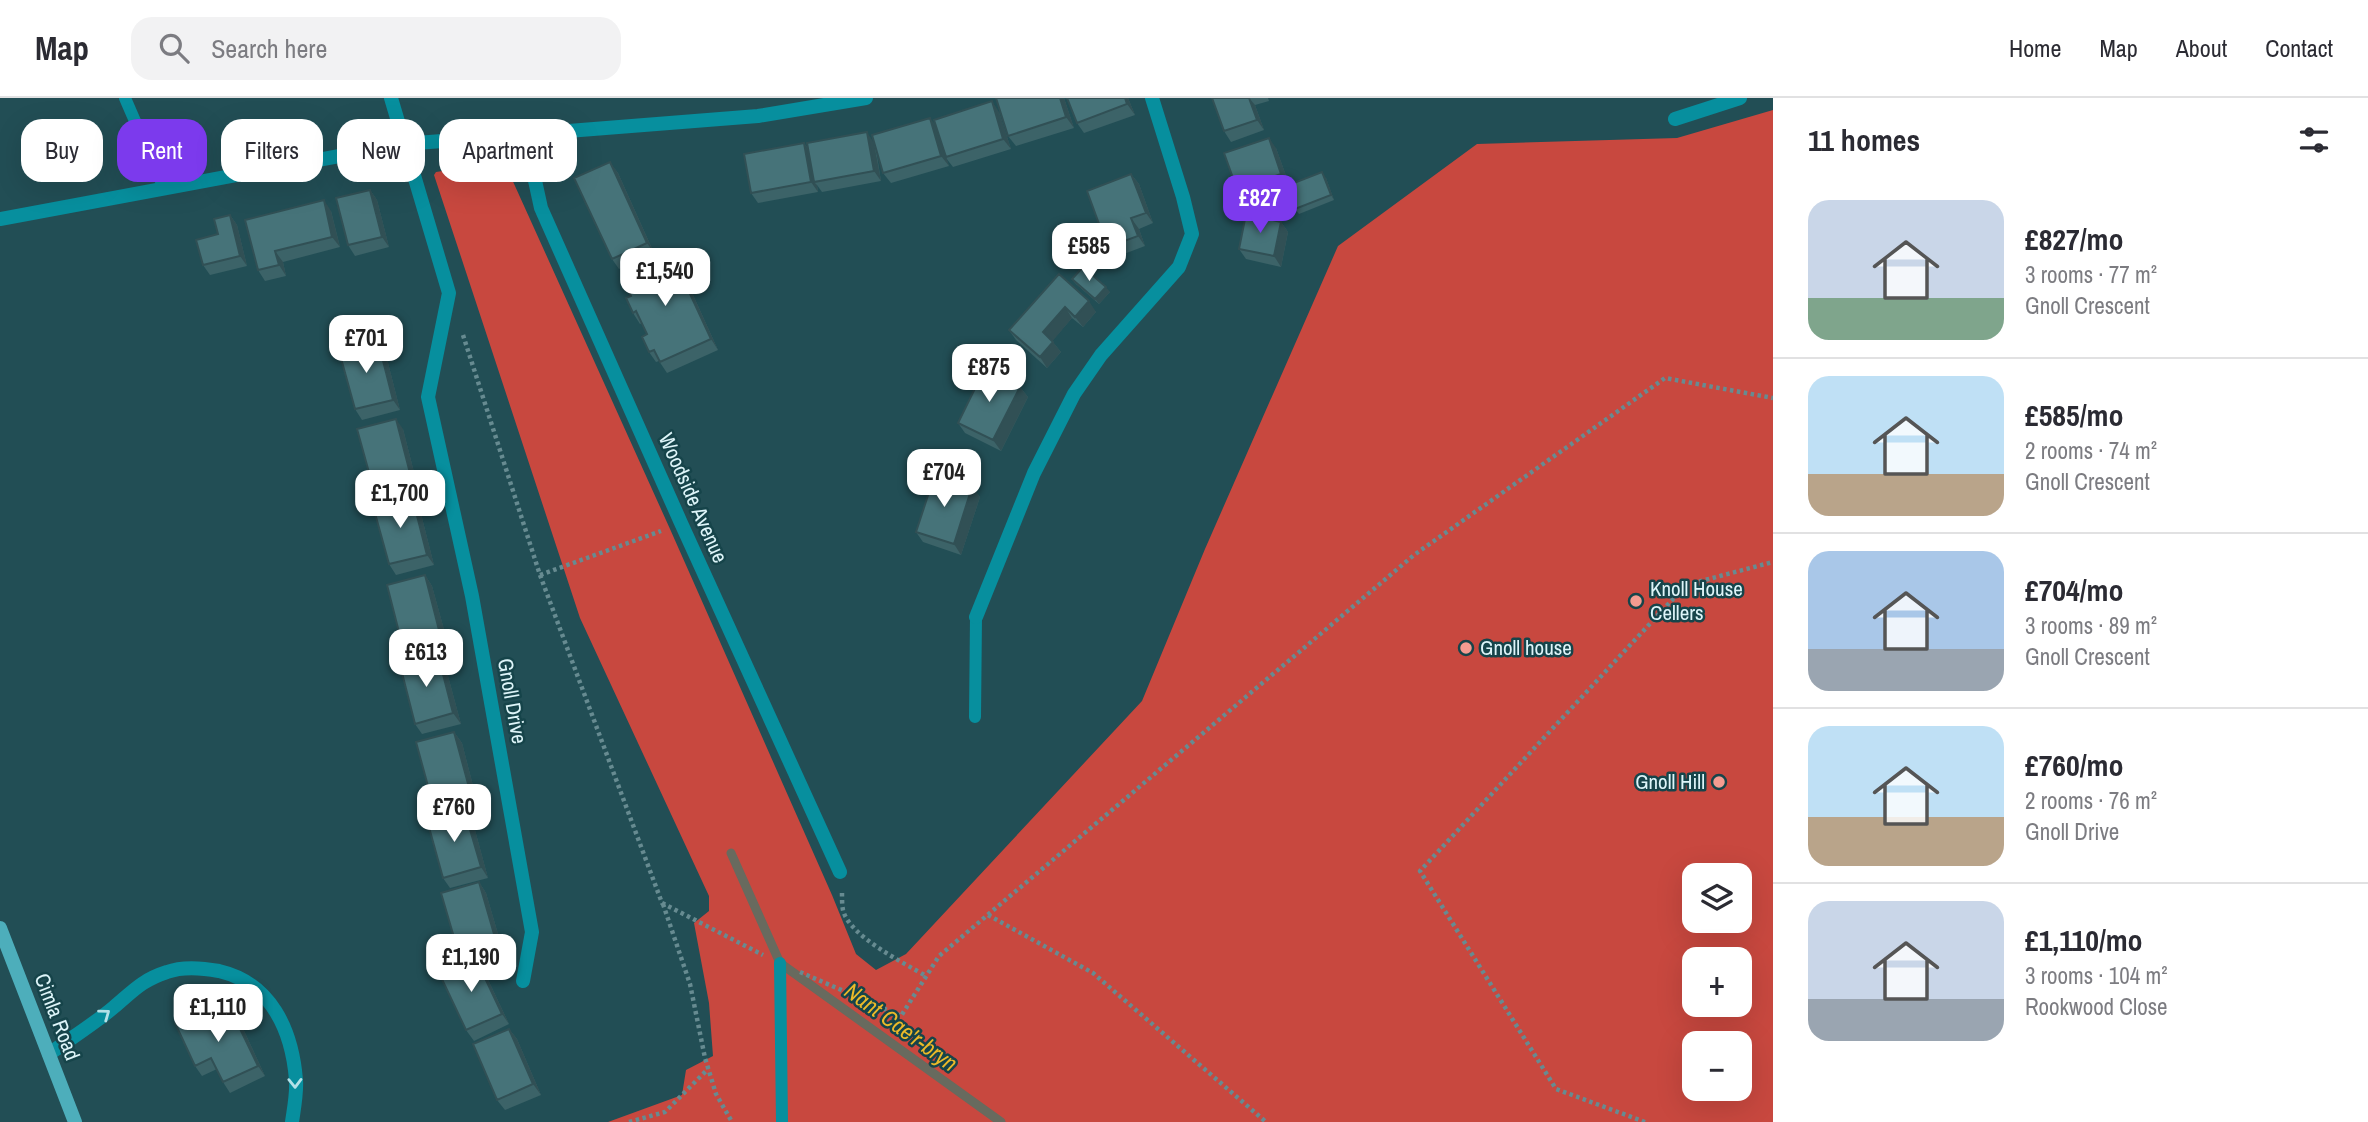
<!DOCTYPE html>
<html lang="en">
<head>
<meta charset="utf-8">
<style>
  :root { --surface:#fff; --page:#f2f2f3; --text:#2b2b33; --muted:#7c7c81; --line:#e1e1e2; --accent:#7c3aed }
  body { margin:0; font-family:"Archivo Narrow",sans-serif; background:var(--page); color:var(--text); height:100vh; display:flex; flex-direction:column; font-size:26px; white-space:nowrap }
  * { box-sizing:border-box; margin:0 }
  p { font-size:23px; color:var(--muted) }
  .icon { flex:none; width:38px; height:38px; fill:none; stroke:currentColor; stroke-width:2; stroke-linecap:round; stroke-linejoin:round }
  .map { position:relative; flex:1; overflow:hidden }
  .details { display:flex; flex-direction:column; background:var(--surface); width:595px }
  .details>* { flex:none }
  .guide { position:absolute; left:21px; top:21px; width:665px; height:63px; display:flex; gap:14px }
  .buttons { position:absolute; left:1682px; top:765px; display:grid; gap:14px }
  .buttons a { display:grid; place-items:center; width:70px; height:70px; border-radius:14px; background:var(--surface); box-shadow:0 7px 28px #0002; font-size:35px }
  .price { position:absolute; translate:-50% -60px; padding:0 16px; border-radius:14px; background:#fff; color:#222; font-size:23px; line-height:46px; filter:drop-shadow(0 2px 4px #0008) }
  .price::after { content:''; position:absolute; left:50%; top:42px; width:21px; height:16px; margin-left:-10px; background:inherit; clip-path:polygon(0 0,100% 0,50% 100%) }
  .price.current { background:var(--accent); color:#fff }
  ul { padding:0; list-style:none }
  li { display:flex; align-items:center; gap:21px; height:175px; padding:0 35px }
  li+li { border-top:2px solid var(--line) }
  li span { display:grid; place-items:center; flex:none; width:196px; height:140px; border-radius:21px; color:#555 }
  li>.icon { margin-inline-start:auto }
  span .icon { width:84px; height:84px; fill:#fffc; stroke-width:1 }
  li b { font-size:30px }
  h2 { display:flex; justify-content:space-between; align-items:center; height:84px; padding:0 35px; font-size:30px }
  .tag { padding:0 24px; border-radius:21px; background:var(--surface); box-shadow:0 7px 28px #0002; font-size:24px; line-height:63px }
  .tag.current { background:var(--accent); color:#fff }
  header { display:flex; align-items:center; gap:42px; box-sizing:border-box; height:98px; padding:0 35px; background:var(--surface); border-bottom:2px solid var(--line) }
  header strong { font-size:33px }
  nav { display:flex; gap:38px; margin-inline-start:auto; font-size:24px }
  .search { width:490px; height:63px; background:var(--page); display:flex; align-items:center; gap:18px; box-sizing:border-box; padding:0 24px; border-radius:21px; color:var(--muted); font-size:26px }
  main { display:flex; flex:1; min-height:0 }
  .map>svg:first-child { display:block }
</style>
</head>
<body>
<header>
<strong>Map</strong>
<div class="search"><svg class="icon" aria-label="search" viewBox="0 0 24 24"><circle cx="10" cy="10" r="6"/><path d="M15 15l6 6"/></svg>Search here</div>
<nav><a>Home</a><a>Map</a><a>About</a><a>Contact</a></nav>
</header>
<main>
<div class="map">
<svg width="1773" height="1024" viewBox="0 0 1773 1024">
  <rect width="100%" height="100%" fill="#224e55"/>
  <!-- forest -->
  <path fill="#c8483f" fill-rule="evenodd" d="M1773,12V1024H608L682,997L686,972L713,958L709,905L694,825L709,813V798L580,520L434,77L436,74L502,64L506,68L670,431L832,797L856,856L876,872L906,856L1142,603L1205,451L1338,148L1477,46L1677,40ZM1694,777H1740V822H1694ZM1694,861H1740V906H1694ZM1694,945H1740V990H1694Z"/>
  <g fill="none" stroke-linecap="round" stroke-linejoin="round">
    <!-- stream -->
    <path stroke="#686a5e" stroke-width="9" d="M731,755L780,865L1001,1024"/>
    <!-- path -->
    <path stroke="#678b91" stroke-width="4.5" stroke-dasharray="3.5 3.5" stroke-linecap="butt" d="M463,237L540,477L662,805L763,857
      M540,477L661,433
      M842,795C842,801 842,807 843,812C849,838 904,865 926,878
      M663,806L690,886L705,960L716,996L732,1024
      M988,817L1093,875L1266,1024
      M800,874L901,918L939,858L1414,457L1665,280L1773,300
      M629,1024L665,1014L708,971
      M1645,1024L1556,991L1420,773L1686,487L1773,464"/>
    <!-- service -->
    <path stroke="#078f9e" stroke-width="12" d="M125,0L164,90
      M975,619L976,519
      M780,865L782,1024"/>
    <!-- minor -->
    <path stroke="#078f9e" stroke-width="14" d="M391,0L449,195L428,299L472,498L532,834L523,883
      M1675,21L1740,0
      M525,37L541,110L681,425L840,774
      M0,121L404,46L758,18L866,0
      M976,519L1034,375L1074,296L1101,257L1179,169L1192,136L1183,99L1152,0
      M49,956C71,940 94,926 114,909C133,893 142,882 167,874C183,868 203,870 219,873C271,885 292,932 296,982C297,995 294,1010 292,1024"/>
    <!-- secondary -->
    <path stroke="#4daebb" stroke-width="14" d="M0,830L75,1024"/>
  </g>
  <!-- wall -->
  <path fill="#3c6368" d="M996,0H1064L1074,30L1016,48L1008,38Z
    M1128,0L1135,17L1084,35L1077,25Z
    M1212,0H1268L1269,3L1255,7L1264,32L1231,44L1224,33Z
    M999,14L1011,51L953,69L946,60L949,68L891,85L883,75L875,45L881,83L822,94L817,87L818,94L758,105L751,95L804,45L809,52L874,44L935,27Z
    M1276,50L1289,86L1244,101L1237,91Z
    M610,65L618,75L654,155L619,171L612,161Z
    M1131,76L1139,86L1153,125L1139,131L1145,148L1108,162L1100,152L1099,126Z
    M1326,80L1334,102L1299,116L1295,111Z
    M370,92L377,102L389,149L355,158L348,147Z
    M331,113L340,149L283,164L286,178L265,183L258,172L245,122Z
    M230,117L237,127L247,168L210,177L203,167L218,136Z
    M1281,124L1288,134L1281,169L1246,161L1239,151Z
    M671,155L679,166L718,252L667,275L659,263L656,264L649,254L647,236L642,225L640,226L633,215L631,198Z
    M1059,176L1096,214L1083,229L1072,220L1052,243L1061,254L1047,270L1016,242L1009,232Z
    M1072,181L1110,194L1099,206L1076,186Z
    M378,243L385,253L400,312L362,322L355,311Z
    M1020,289L1028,299L1001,353L965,335L958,325Z
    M403,331L418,390L380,400L373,389Z
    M972,389L980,399L961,457L923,444L916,434Z
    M412,398L419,408L434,467L396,477L389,466Z
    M425,477L432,488L448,546L410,556L402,546Z
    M445,567L461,626L422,636L415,626Z
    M454,634L462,645L477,703L439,713L432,703Z
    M472,721L488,780L450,790L443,780Z
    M479,784L486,795L503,853L476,861L483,871L509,926L474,943L466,932L475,861L465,864L458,853Z
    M239,922L265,978L230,995L223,984L217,971L202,978L195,968L204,924Z
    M509,931L517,941L541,997L505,1012L497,1002Z"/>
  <!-- shaded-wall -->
  <path fill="#315055" d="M1060,0H1064L1074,30L1066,19Z
    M1125,0H1128L1135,17L1127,6Z
    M1249,0L1255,7L1264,32L1257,22Z
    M992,3L999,14L1011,51L1003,41Z
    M930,20L938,30L949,68L941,58Z
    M867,34L874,45L881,83L874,73Z
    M1269,40L1276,50L1289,86L1281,76Z
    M804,45L811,55L814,84L817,87L818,94L811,84Z
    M610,64L618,75L654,155L647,145Z
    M1322,74L1326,80L1334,102L1331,97Z
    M1131,76L1139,86L1153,125L1146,115Z
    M370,92L377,102L389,149L382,139Z
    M324,102L331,113L340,149L332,139Z
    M230,117L237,127L247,168L240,158Z
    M1131,120L1139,131L1145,148L1138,138Z
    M1281,124L1288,134L1281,169L1274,158Z
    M275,153L283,164L286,178L279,167Z
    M671,155L679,166L718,252L711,241Z
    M1106,189L1110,194L1099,206L1095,201Z
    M1089,203L1096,214L1083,229L1075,219Z
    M1065,209L1072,220L1051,245L1043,234Z
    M378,243L385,253L400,312L393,302Z
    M1053,244L1061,254L1047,270L1040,259Z
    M1020,289L1028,299L1001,353L993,342Z
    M396,321L403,331L418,390L411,379Z
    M972,389L980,399L961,457L954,446Z
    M412,398L419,408L434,467L427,457Z
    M425,477L432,488L448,546L440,536Z
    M438,557L445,567L461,626L453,615Z
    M454,634L462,645L477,703L470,693Z
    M464,711L472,721L488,780L481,769Z
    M479,784L486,795L503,853L496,843Z
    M476,861L483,871L509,926L502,916Z
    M231,912L239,922L265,978L258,968Z
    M509,931L517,941L541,997L533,986Z"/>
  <!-- building -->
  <path fill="#467379" stroke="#315055" stroke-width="2" d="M996,0H1060L1066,19L1008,38Z
    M1067,0H1125L1127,6L1077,25Z
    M1212,0H1249L1257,22L1224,33Z
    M992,3L1003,41L946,59L934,22Z
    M930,20L941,58L883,75L872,37Z
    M867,34L874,73L814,84L807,45Z
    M1269,40L1281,76L1237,91L1224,55Z
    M804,45L811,84L751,95L744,56Z
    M610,64L647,145L612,161L574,80Z
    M1322,74L1331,97L1295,111L1286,88Z
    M1131,76L1146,115L1131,120L1138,138L1100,152L1091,129L1099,126L1087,93Z
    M370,92L382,139L348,147L336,100Z
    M324,102L332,139L275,153L279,167L258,172L245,122Z
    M1246,116L1281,124L1274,158L1239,151Z
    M230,117L240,158L203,167L196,142L218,136L214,121Z
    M671,155L711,241L660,264L654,252L649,254L642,239L647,236L636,213L633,215L626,200L631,198L622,178Z
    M1083,169L1106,189L1095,201L1072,181Z
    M1059,176L1089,203L1075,219L1065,209L1043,234L1053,244L1040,259L1009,232Z
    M378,243L393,302L355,311L339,253Z
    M985,270L1020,289L993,342L958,325Z
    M396,321L411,379L373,389L357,331Z
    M935,376L972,389L954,446L916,434Z
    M412,398L427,457L389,466L373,408Z
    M425,477L440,536L402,546L387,487Z
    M438,557L453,615L415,626L400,567Z
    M454,634L470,693L432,703L416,644Z
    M464,711L481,769L443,780L427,722Z
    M479,784L496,843L458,853L441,795Z
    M476,861L502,916L466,932L440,877Z
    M231,912L258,968L223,984L211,960L195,968L175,925L198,915L202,925Z
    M509,931L533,986L497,1002L473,946Z"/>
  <!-- one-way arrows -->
  <defs><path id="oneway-chevron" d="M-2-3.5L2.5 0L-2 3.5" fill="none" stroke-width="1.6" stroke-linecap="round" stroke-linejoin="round" transform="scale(1.75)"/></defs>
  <g stroke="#b3e1e7">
    <use href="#oneway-chevron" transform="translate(105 916) rotate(-36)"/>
    <use href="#oneway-chevron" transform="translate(295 985) rotate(89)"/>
  </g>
  <!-- markers -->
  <g fill="#f59c91" stroke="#16444a" stroke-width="2.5">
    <circle cx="1636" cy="503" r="7"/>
    <circle cx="1466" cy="550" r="7"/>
    <circle cx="1719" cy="684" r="7"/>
  </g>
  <g text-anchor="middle" stroke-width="5" stroke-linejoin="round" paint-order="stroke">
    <!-- street labels -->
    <g font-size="21" fill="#def5f9" stroke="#16444a">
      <text transform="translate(693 400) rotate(66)" y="7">Woodside Avenue</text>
      <text transform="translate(512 603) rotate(80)" y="7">Gnoll Drive</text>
      <text transform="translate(57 919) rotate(69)" y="7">Cimla Road</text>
    </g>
    <!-- poi labels -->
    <g font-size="21" fill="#def5f9" stroke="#16444a" text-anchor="start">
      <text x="1650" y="498">Knoll House<tspan x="1650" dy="24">Cellers</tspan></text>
      <text x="1480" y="557">Gnoll house</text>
      <text x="1705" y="691" text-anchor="end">Gnoll Hill</text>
    </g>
    <!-- water labels -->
    <g font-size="23" font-style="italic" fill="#ebb929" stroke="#16444a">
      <text transform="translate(901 929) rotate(36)" y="8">Nant Cae'r-bryn</text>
    </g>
  </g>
</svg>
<div class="buttons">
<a><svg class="icon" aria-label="layers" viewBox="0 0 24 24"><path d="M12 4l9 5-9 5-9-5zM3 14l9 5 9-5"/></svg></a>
<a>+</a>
<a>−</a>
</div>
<b class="price current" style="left:1260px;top:137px">£827</b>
<b class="price" style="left:1089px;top:185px">£585</b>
<b class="price" style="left:665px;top:210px">£1,540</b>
<b class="price" style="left:366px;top:277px">£701</b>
<b class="price" style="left:989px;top:306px">£875</b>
<b class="price" style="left:944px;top:411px">£704</b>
<b class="price" style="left:400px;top:432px">£1,700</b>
<b class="price" style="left:426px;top:591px">£613</b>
<b class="price" style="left:454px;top:746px">£760</b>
<b class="price" style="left:471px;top:896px">£1,190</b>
<b class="price" style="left:218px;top:946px">£1,110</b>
<div class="guide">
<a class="tag">Buy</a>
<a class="tag current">Rent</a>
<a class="tag">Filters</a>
<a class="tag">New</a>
<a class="tag">Apartment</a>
</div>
</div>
<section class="details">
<h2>11 homes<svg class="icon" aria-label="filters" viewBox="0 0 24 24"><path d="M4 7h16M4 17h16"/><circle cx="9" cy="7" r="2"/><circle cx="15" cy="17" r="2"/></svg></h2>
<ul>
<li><span style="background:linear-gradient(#c9d6e8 70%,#7fa58c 0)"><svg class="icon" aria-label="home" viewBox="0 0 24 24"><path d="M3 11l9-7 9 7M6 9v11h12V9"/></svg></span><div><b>£827/mo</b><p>3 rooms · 77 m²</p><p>Gnoll Crescent</p></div></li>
<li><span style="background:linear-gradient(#bfe0f5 70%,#b9a48a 0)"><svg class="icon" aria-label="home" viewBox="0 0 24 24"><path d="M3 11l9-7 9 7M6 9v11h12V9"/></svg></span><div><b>£585/mo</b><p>2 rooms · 74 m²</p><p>Gnoll Crescent</p></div></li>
<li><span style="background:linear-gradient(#a9c7e8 70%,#9aa5b1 0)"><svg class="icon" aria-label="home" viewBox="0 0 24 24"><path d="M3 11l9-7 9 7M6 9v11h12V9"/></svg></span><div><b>£704/mo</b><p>3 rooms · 89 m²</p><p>Gnoll Crescent</p></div></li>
<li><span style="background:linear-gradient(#bfe0f5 65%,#b9a48a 0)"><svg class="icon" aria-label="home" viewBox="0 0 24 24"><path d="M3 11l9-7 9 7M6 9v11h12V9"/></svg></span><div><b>£760/mo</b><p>2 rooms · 76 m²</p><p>Gnoll Drive</p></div></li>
<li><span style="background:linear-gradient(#c9d6e8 70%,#9aa5b1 0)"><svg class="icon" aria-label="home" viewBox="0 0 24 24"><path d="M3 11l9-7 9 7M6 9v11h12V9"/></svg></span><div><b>£1,110/mo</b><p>3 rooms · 104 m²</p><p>Rookwood Close</p></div></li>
</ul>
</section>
</main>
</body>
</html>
